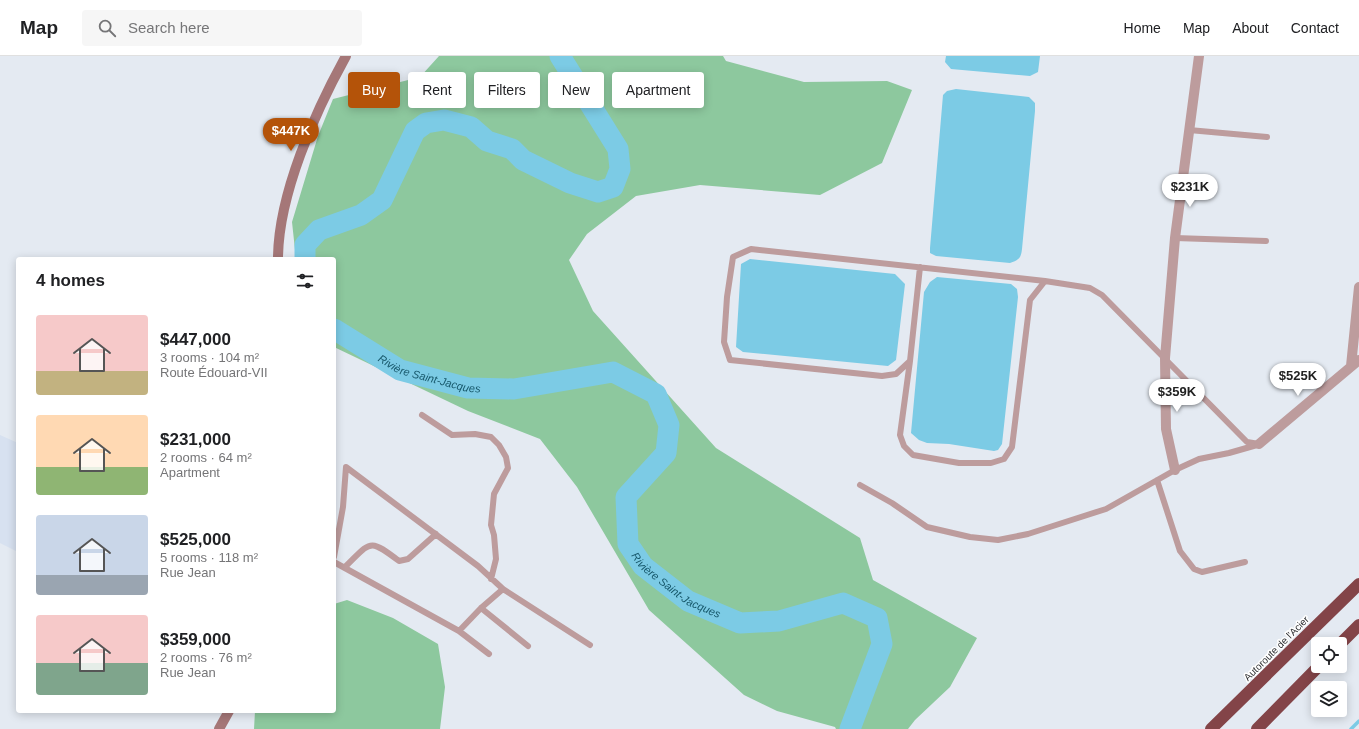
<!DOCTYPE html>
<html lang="en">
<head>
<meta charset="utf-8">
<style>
  :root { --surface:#fff; --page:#f6f6f6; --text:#202124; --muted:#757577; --line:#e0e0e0; --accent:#b45309 }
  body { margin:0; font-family:Helvetica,sans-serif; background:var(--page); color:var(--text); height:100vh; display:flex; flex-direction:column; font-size:15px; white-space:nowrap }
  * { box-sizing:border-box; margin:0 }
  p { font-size:13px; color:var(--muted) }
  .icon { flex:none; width:22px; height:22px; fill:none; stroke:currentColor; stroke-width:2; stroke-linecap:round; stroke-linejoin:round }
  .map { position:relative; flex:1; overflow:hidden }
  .side { position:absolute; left:16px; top:201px; width:320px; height:456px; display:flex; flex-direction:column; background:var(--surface); border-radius:4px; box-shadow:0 2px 10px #0003 }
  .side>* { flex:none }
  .hud { position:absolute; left:348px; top:16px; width:380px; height:36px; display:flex; gap:8px }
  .buttons { position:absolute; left:1311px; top:581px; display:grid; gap:8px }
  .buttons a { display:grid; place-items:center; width:36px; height:36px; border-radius:4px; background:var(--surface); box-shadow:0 2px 10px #0003; font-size:20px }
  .price { position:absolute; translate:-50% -34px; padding:0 9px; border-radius:14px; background:#fff; color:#222; font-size:13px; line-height:26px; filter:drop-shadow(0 1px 2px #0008) }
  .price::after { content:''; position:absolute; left:50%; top:24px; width:12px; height:9px; margin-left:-6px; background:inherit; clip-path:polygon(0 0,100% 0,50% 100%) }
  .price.current { background:var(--accent); color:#fff }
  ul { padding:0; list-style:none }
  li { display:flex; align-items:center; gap:12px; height:100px; padding:0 20px }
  li span { display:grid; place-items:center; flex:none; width:112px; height:80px; border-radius:4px; color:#555 }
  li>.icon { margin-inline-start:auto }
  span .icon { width:48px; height:48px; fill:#fffc; stroke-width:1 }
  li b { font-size:17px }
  h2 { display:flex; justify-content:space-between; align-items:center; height:48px; padding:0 20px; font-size:17px }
  .pill { padding:0 14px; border-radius:4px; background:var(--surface); box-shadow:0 2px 10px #0003; font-size:14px; line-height:36px }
  .pill.current { background:var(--accent); color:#fff }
  header { display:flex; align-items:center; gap:24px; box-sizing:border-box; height:56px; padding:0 20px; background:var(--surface); border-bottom:1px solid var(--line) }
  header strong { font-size:19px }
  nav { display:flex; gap:22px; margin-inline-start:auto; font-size:14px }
  .search { width:280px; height:36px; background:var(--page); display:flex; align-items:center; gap:10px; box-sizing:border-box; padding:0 14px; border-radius:4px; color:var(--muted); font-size:15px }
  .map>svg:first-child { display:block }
</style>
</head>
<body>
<header>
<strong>Map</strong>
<div class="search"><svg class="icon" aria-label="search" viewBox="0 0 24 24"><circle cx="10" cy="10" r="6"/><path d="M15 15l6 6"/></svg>Search here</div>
<nav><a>Home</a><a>Map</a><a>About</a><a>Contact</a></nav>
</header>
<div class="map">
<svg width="1359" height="673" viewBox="0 0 1359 673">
  <rect width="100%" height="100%" fill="#e4eaf2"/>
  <!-- built -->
  <path fill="#d7e1f0" d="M0,379L18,387V496L0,487Z"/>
  <!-- forest -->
  <path fill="#8dc89e" d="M439,0H723L726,5L804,26L887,25L912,34L882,107L820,139L700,129L636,140L587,178L569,204L593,255L716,392L860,482L873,524L977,582L950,631L915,664L908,673H836L835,671L777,655L744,639L649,554L577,431L540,383L468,355L334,291V203H296L292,166L318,80L333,43L420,21Z
    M347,544L393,562L438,588L445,631L440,673H254L255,655H334V548Z"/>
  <!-- water -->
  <path fill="#7ccbe5" d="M946,0H1040L1038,16L1030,20L951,13L945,6Z
    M956,33L1029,41L1035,47V55L1022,193C1021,202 1019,204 1010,207L936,200L930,197V192L943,39L947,35Z
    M750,203L895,218L905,228L896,304L888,310L743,296L736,291L741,208Z
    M937,221L1011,228L1017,233L1018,241L1002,388L998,394L994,395L949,388L927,387L919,384L911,377L924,236L930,226Z"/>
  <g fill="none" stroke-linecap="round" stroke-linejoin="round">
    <!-- stream -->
    <path stroke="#7ccbe5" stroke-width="3.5" d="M1351,673L1359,665"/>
    <!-- river -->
    <g stroke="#7ccbe5" stroke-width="21">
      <path d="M305,203V189L319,174L361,159L382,144L415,75L426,67L444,64L471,71L487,85L512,93L523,104L570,127L598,136L613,131L620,113L618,93L560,0"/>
      <path id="s1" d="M334,273L400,314L468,332L514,333L613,316L656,338L669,369L666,397L626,441L628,488L643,510L688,545L740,567L779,565L843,547L877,562L882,588L850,673"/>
    </g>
    <!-- lane -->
    <path stroke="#bd9c9d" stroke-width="6" d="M1189,74L1267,81
      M1175,182L1266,185
      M920,211L910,305L896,318L882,320L730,304L724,286L727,241L733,201L751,193L1045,225
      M910,305L900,379L904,390L913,399L959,407H991L1004,403L1012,391L1030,244L1045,225L1090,232L1102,239L1247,386L1259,388
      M422,359L452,379L475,378L491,381L499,389L506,401L508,412L494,438L491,469L494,479L496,503L491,523
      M1157,424L1180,495L1194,513L1202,516L1245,506
      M860,429L892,447L927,471L970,481L998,484L1028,478L1106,453L1175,414L1199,403L1229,397L1257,389
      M334,501L343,451L346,411L478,510L503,533L481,552L459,575L334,506
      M345,511C371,486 368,481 399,505L408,503L436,478
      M503,533L590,589
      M481,552L528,590
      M459,575L489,598"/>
    <!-- street -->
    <path stroke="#bd9c9d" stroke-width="10" d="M1351,310L1359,231
      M1259,388L1359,304
      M1175,414L1166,373L1165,302L1175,182L1199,0"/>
    <!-- secondary -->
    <path stroke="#a57778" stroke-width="10" d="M278,203C278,139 315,56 346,0
      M219,673L229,655"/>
    <!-- highway -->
    <path stroke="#834448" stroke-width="12" d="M1340,588L1359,569
      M1211,673L1359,528
      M1257,673L1319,610"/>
  </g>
  <g text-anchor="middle" stroke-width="3" stroke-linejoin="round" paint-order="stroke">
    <!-- street labels -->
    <g font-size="10" fill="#2e3033" stroke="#fff">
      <text transform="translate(1276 592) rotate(-45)" y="4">Autoroute de l'Acier</text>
    </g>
    <!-- water labels -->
    <g font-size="11" font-style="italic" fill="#17586b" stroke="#fff">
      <text dy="4" stroke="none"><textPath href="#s1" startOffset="107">Rivière Saint-Jacques</textPath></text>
      <text dy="4" stroke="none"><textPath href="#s1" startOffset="576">Rivière Saint-Jacques</textPath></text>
    </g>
  </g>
</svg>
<div class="buttons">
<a><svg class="icon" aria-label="locate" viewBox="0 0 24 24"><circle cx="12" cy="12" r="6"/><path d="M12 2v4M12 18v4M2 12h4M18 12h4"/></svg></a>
<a><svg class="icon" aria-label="layers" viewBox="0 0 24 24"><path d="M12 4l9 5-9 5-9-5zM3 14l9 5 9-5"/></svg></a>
</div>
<b class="price current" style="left:291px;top:96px">$447K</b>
<b class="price" style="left:1190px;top:152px">$231K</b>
<b class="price" style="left:1298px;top:341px">$525K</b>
<b class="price" style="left:1177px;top:357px">$359K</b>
<div class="hud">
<a class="pill current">Buy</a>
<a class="pill">Rent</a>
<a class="pill">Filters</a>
<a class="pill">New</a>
<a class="pill">Apartment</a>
</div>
<section class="side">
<h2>4 homes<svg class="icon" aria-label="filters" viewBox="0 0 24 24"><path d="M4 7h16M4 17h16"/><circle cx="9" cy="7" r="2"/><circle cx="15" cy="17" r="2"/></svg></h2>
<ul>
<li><span style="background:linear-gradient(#f6c9c9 70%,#c2b280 0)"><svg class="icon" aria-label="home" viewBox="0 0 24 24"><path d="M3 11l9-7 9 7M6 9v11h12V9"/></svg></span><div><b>$447,000</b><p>3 rooms · 104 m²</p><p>Route Édouard-VII</p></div></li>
<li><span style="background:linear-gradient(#ffd9b3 65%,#8fb573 0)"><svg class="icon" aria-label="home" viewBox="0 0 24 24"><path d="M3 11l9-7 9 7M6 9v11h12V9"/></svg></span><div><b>$231,000</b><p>2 rooms · 64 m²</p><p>Apartment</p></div></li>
<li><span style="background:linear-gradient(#c9d6e8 75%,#9aa5b1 0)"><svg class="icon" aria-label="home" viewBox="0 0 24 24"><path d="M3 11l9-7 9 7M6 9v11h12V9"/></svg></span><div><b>$525,000</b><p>5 rooms · 118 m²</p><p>Rue Jean</p></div></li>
<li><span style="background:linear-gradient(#f6c9c9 60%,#7fa58c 0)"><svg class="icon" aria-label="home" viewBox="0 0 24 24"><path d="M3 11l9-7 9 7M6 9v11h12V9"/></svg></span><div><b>$359,000</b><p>2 rooms · 76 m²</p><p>Rue Jean</p></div></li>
</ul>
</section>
</div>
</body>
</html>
